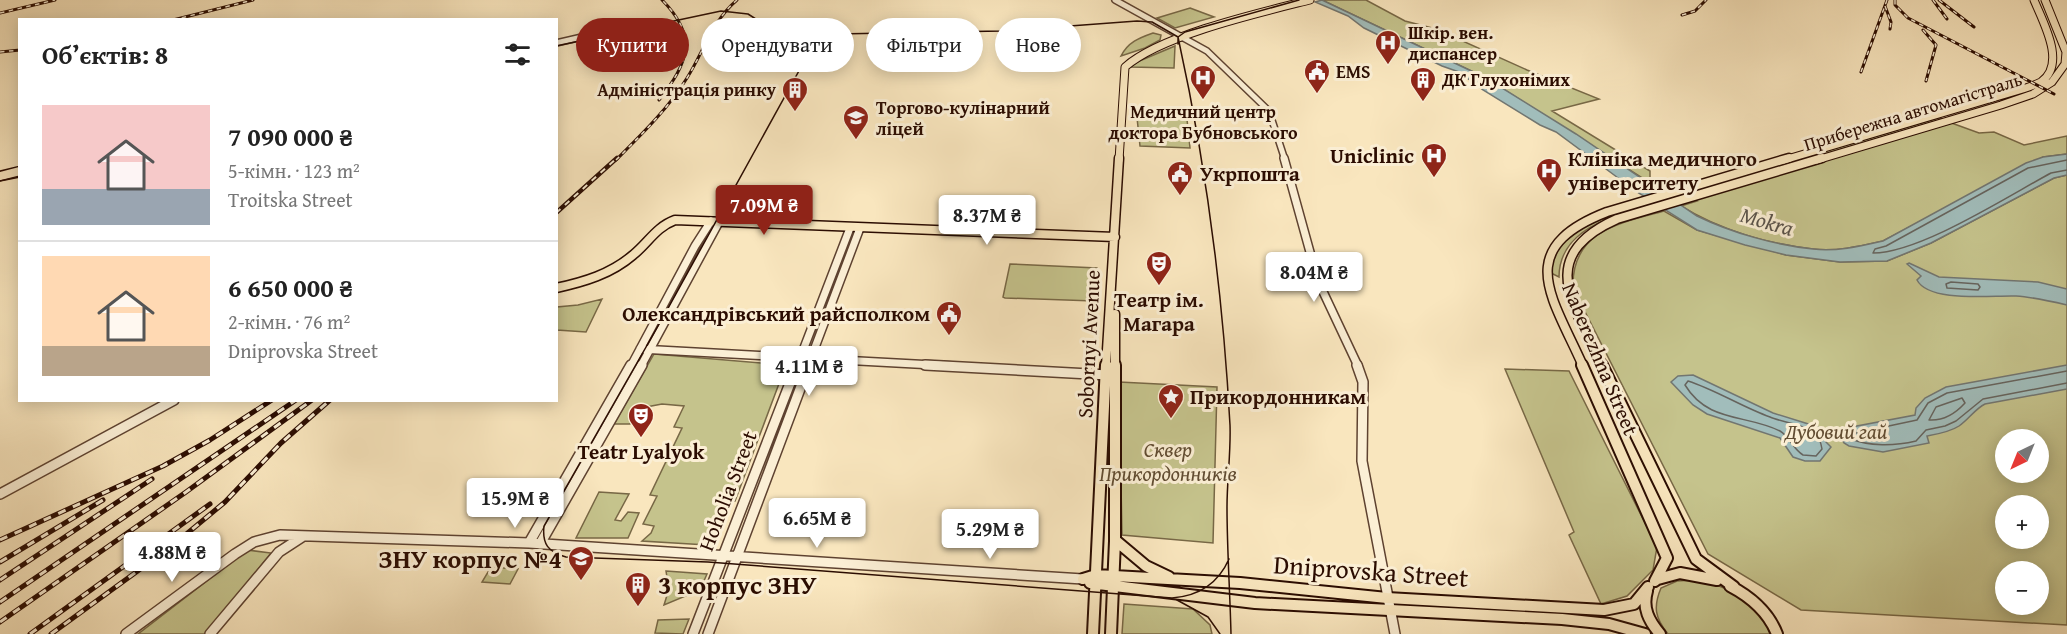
<!DOCTYPE html>
<html lang="uk">
<head>
<meta charset="utf-8">
<style>
  :root { --surface:#fff; --page:#f2f2f2; --text:#222; --muted:#767676; --line:#e0e0e0; --accent:#8f2418 }
  body { margin:0; font-family:"Gentium Book Plus",serif; background:var(--page); color:var(--text); height:100vh; display:flex; flex-direction:column; font-size:22px; white-space:nowrap }
  * { box-sizing:border-box; margin:0 }
  p { font-size:20px; color:var(--muted) }
  .icon { flex:none; width:33px; height:33px; fill:none; stroke:currentColor; stroke-width:2; stroke-linecap:round; stroke-linejoin:round }
  .map { position:relative; flex:1; overflow:hidden }
  .panel { position:absolute; left:18px; top:18px; width:540px; height:384px; display:flex; flex-direction:column; background:var(--surface); border-radius:0px; box-shadow:0 3px 15px #0003 }
  .panel>* { flex:none }
  .top-card { position:absolute; left:576px; top:18px; width:570px; height:54px; display:flex; gap:12px }
  .needle { width:39px; rotate:223deg }
  .tools { position:absolute; left:1995px; top:429px; display:grid; gap:12px }
  .tools a { display:grid; place-items:center; width:54px; height:54px; border-radius:50%; background:var(--surface); box-shadow:0 3px 15px #0003; font-size:30px }
  .price { position:absolute; translate:-50% -51px; padding:0 14px; border-radius:6px; background:#fff; color:#222; font-size:20px; line-height:39px; filter:drop-shadow(0 2px 3px #0008) }
  .price::after { content:''; position:absolute; left:50%; top:36px; width:18px; height:14px; margin-left:-9px; background:inherit; clip-path:polygon(0 0,100% 0,50% 100%) }
  .price.current { background:var(--accent); color:#fff }
  ul { padding:0; list-style:none }
  li { display:flex; align-items:center; gap:18px; height:150px; padding:0 24px }
  li+li { border-top:2px solid var(--line) }
  li span { display:grid; place-items:center; flex:none; width:168px; height:120px; border-radius:0px; color:#555 }
  li>.icon { margin-inline-start:auto }
  span .icon { width:72px; height:72px; fill:#fffc; stroke-width:1 }
  li b { font-size:26px }
  h2 { display:flex; justify-content:space-between; align-items:center; height:72px; padding:0 24px; font-size:26px }
  .chip { padding:0 21px; border-radius:27px; background:var(--surface); box-shadow:0 3px 15px #0003; font-size:21px; line-height:54px }
  .chip.current { background:var(--accent); color:#fff }
  .map>svg:first-child { display:block }
</style>
</head>
<body>
<div class="map">
<svg width="2067" height="634" viewBox="0 0 2067 634">
  <rect width="100%" height="100%" fill="#f9e6be"/>
  <filter id="stains"><feTurbulence type="fractalNoise" baseFrequency=".00333" numOctaves="4"/><feColorMatrix values="0 0 0 0 .2 0 0 0 0 .09 0 0 0 0 .02 0 0 0 .5 -.17"/></filter>
  <radialGradient id="worn" r=".72"><stop offset=".6" stop-color="#630" stop-opacity="0"/><stop offset="1" stop-color="#630" stop-opacity=".3"/></radialGradient>
  <!-- green -->
  <path fill="#c5c38c" stroke="#786846" stroke-width="1.5" fill-rule="evenodd" d="M1322,0H1366L1405,21L1436,29L1527,70L1599,99L1552,111L1650,171V186L1641,177L1486,78Z
    M1190,8L1214,17L1175,28L1157,18Z
    M1153,33L1161,35L1160,40L1145,48L1121,56C1128,42 1139,38 1153,33Z
    M1175,46L1174,68L1131,67L1137,62Z
    M1136,108L1186,110L1190,148L1140,146Z
    M1939,118L1943,119L1708,188L1704,187Z
    M1946,121L1979,133L1994,132L2024,145L2067,136V154L2043,157L1883,241C1861,246 1836,252 1813,249C1769,244 1719,230 1681,206L1697,201L1691,197Z
    M2067,175V625L1801,610L1708,554L1573,288C1571,231 1620,223 1664,211L1697,230L1786,255L1840,262L1887,261L1931,243L2054,178ZM2006,440H2038V472H2006ZM2006,506H2038V538H2006ZM2006,572H2038V604H2006Z
    M1617,212L1618,215C1588,225 1559,242 1559,277L1551,273C1555,232 1583,226 1617,212Z
    M1010,264L1097,268L1094,301L1005,298L1003,297Z
    M602,299L586,332L557,330V307L578,305Z
    M654,354L786,365L735,501L723,503L707,545L642,541L651,533L654,526L643,524L657,496L650,495L682,428L674,427L684,406L662,404L641,408L630,424H614Z
    M1505,369L1569,371L1657,547L1653,570L1627,596L1601,604L1569,535L1574,532Z
    M1119,382L1217,387L1213,543L1122,535Z
    M599,492L629,494L615,520L621,521L628,512L639,513L628,538H576Z
    M247,550L271,553L206,634H138Z
    M491,567L518,569L510,584L482,582Z
    M666,571L707,574L700,590L664,605L669,589Z
    M1694,580C1725,584 1761,601 1770,634H1668C1655,618 1653,607 1661,588L1677,581Z
    M1124,604L1193,609L1210,625L1212,634H1122Z
    M689,619L683,634L655,633L658,620Z"/>
  <!-- water -->
  <path fill="#a1bdbb" stroke="#727671" stroke-width="1.5" d="M1322,0L1486,78L1576,134L1697,216C1732,233 1775,245 1813,249C1836,252 1861,246 1883,241L2026,163L2043,157L2067,154V175L2054,178L1931,243L1887,261L1840,262L1786,255L1745,245L1697,230L1637,192L1556,132L1540,125L1483,90L1459,72L1442,66L1364,28L1348,16L1315,2Z
    M1909,263L1939,277L2038,282L2067,289V305C2050,301 2033,297 2016,296C1992,295 1929,303 1917,280L1921,276L1907,264Z
    M2067,365V389L1985,404C1975,409 1969,419 1959,426C1950,432 1938,434 1927,436L1929,443L1883,452L1849,446L1844,443L1838,433L1841,429L1915,415L1916,408L1925,398L1946,387Z
    M1693,375L1773,413L1818,427L1828,440L1826,442L1831,447L1820,461H1805L1793,457L1780,438L1707,414L1693,405L1671,382L1678,376Z"/>
  <g fill="none" stroke-linecap="round" stroke-linejoin="round">
    <!-- shore -->
    <path stroke="#66645e" stroke-width="1.5" d="M2067,160L2028,168L1886,246L1875,249L1873,253C1920,253 2008,196 2051,173L2067,170
      M1951,282L1978,284L1980,287L1978,290L1947,288L1946,284Z
      M2067,371L1947,393L1928,403L1917,420L1851,434L1849,438C1869,447 1895,446 1916,441L1926,430L1945,426L1956,421L1983,399L2067,383
      M1688,381C1716,390 1742,407 1770,417C1781,422 1805,425 1814,432C1819,436 1821,443 1822,449L1816,456L1803,455C1793,449 1790,437 1780,431C1746,414 1708,423 1685,385Z
      M1962,398L1965,403C1955,414 1944,421 1929,420L1936,407Z"/>
    <defs>
      <path id="minor-far2" d="M1115,0L1207,51L1269,111L1285,160
        M556,43L595,34"/>
      <path id="minor-far1" d="M1284,158L1318,281L1358,366
        M640,349L952,366
        M631,366L695,246L711,221
        M641,366L719,222
        M797,366L850,228
        M808,366L860,228"/>
      <path id="minor" d="M925,365L1108,375
        M1357,365L1363,382L1362,461L1395,634
        M0,494L174,400
        M529,543L631,365
        M540,544L642,365
        M126,634L235,554L254,542L280,535L529,543L1083,579
        M210,634L279,552L302,537
        M693,634L797,365
        M708,634L809,365"/>
      <path id="major-far2" d="M1119,160L1125,67C1161,35 1262,12 1310,0
        M1784,160L2023,89C2029,87 2035,85 2041,82C2067,64 2043,22 2034,0
        M1817,160L2001,105L2033,94L2052,82L2065,64L2066,52L2045,0"/>
      <path id="major-far1" d="M0,176L20,171
        M556,288C584,282 611,274 633,255C648,243 656,227 675,220L1115,237
        M1115,314V366
        M1106,366L1119,158
        M1583,366C1552,296 1512,249 1607,212L1789,158
        M1603,366C1574,306 1534,256 1617,219L1822,158"/>
      <path id="major" d="M1582,365L1667,558L1655,581
        M1602,365L1696,559L1734,587
        M1115,540L1146,566L1169,577
        M1083,579L1096,575L1240,583L1387,598L1604,610L1634,604L1648,587
        M1658,579L1680,573L1717,580
        M1090,583L1255,603L1562,619L1609,624L1645,634
        M1730,586C1751,597 1768,611 1777,634
        M1647,591C1642,608 1649,621 1660,634
        M1093,634L1106,365
        M1111,634L1115,541V365"/>
    </defs>
    <!-- minor-far2 casing -->
    <use href="#minor-far2" stroke="#5e4230" stroke-width="8"/>
    <!-- minor-far1 casing -->
    <use href="#minor-far1" stroke="#5e4230" stroke-width="10"/>
    <!-- minor casing -->
    <use href="#minor" stroke="#5e4230" stroke-width="12"/>
    <!-- major-far2 casing -->
    <use href="#major-far2" stroke="#2b0c01" stroke-width="9"/>
    <!-- major-far1 casing -->
    <use href="#major-far1" stroke="#2b0c01" stroke-width="11"/>
    <!-- major casing -->
    <use href="#major" stroke="#2b0c01" stroke-width="14"/>
    <!-- minor-far2 -->
    <use href="#minor-far2" stroke="#fbefd5" stroke-width="5"/>
    <!-- minor-far1 -->
    <use href="#minor-far1" stroke="#fbefd5" stroke-width="7"/>
    <!-- minor -->
    <use href="#minor" stroke="#fbefd5" stroke-width="9"/>
    <!-- major-far2 -->
    <use href="#major-far2" stroke="#f9e6be" stroke-width="7"/>
    <!-- major-far1 -->
    <use href="#major-far1" stroke="#f9e6be" stroke-width="8"/>
    <!-- major -->
    <use href="#major" stroke="#f9e6be" stroke-width="10"/>
    <!-- tram -->
    <path stroke="#2b0c01" stroke-width="1.5" d="M827,35L816,40L666,312L544,526C542,544 548,552 566,557L708,562L1172,598C1199,596 1218,584 1229,559
      M1178,44V37L1185,32L1299,0
      M556,46L721,11L748,14L781,35L1001,31L1137,21L1152,22L1178,37C1206,164 1223,295 1230,425C1231,452 1227,479 1227,507C1227,549 1230,592 1231,634
      M0,181L20,177
      M1177,600L1208,617L1220,634"/>
    <defs>
      <path id="rail-far2" d="M1895,0V5L1908,18L2054,94
        M1933,0L1947,19
        M1939,0L1974,27
        M1885,6L1891,22L1890,29
        M0,13L55,0
        M1682,15L1695,11L1706,0
        M173,20L253,0
        M1923,30L1936,45L1926,81
        M0,52L20,50
        M1861,72L1887,0
        M659,100C688,63 699,37 662,0
        M616,160C641,135 668,109 687,78C704,51 712,21 737,0"/>
      <path id="rail-far1" d="M556,213L617,158"/>
      <path id="rail" d="M0,540L163,466L210,440L272,400
        M0,562L103,500
        M0,580L152,479
        M0,602L296,400
        M0,622L186,492L312,400
        M30,634L210,504
        M51,634L172,546L225,502L281,443L330,400"/>
    </defs>
    <!-- rail-far2 casing -->
    <use href="#rail-far2" stroke="#2b0c01" stroke-width="3"/>
    <!-- rail-far1 casing -->
    <use href="#rail-far1" stroke="#2b0c01" stroke-width="4.5"/>
    <!-- rail casing -->
    <use href="#rail" stroke="#2b0c01" stroke-width="5"/>
    <!-- rail-far2 -->
    <use href="#rail-far2" stroke="#fbefd5" stroke-width="1.5" stroke-dasharray="4.5" stroke-linecap="butt"/>
    <!-- rail-far1 -->
    <use href="#rail-far1" stroke="#fbefd5" stroke-width="2" stroke-dasharray="6" stroke-linecap="butt"/>
    <!-- rail -->
    <use href="#rail" stroke="#fbefd5" stroke-width="3" stroke-dasharray="8" stroke-linecap="butt"/>
  </g>
  <!-- icons -->
  <defs>
    <symbol id="hospital-pin" viewBox="-11 -11 22 30"><path d="M0 17L-7.5 6A9.5 9.5 0 1 1 7.5 6Z" fill="#8f2418" stroke="#fbefd5"/><path d="M-5-5h3v3.5h4V-5h3V5h-3V1.5h-4V5h-3Z" fill="#fff"/></symbol>
    <symbol id="civic-pin" viewBox="-11 -11 22 30"><path d="M0 17L-7.5 6A9.5 9.5 0 1 1 7.5 6Z" fill="#8f2418" stroke="#fbefd5"/><path d="M-.6-6.5H3V-4.5H.6V-3L4-1V1h2V6H-6V1h2V-1L-.6-3ZM-1.2 2.5V6h2.4V2.5Z" fill="#fff"/></symbol>
    <symbol id="building-pin" viewBox="-11 -11 22 30"><path d="M0 17L-7.5 6A9.5 9.5 0 1 1 7.5 6Z" fill="#8f2418" stroke="#fbefd5"/><path d="M-4-6H4V6H1V3H-1V6H-4ZM-2.5-4.3h1.7v1.8h-1.7ZM.8-4.3h1.7v1.8H.8ZM-2.5-1h1.7V.8h-1.7ZM.8-1h1.7V.8H.8Z" fill="#fff"/></symbol>
    <symbol id="university-pin" viewBox="-11 -11 22 30"><path d="M0 17L-7.5 6A9.5 9.5 0 1 1 7.5 6Z" fill="#8f2418" stroke="#fbefd5"/><path d="M0-5L7-2L0 1L-7-2ZM-4 1L0 2.5L4 1V4Q0 6-4 4Z" fill="#fff"/></symbol>
    <symbol id="theatre-pin" viewBox="-11 -11 22 30"><path d="M0 17L-7.5 6A9.5 9.5 0 1 1 7.5 6Z" fill="#8f2418" stroke="#fbefd5"/><path d="M-5-5.5Q0-4 5-5.5V0Q5 5 0 6Q-5 5-5 0ZM-3.3-2.5H-1v1.5H-3.3ZM1-2.5H3.3v1.5H1ZM-2.8 1Q0 5.5 2.8 1Z" fill="#fff"/></symbol>
    <symbol id="sight-pin" viewBox="-11 -11 22 30"><path d="M0 17L-7.5 6A9.5 9.5 0 1 1 7.5 6Z" fill="#8f2418" stroke="#fbefd5"/><path d="M0-6L1.8-2.2L6-1.7L2.9 1.2L3.7 5.4L0 3.3L-3.7 5.4L-2.9 1.2L-6-1.7L-1.8-2.2Z" fill="#fff"/></symbol>
  </defs>
  <g fill-rule="evenodd">
    <use href="#hospital-pin" x="1373" y="28" width="30" height="40"/>
    <use href="#civic-pin" x="1302" y="57" width="30" height="40"/>
    <use href="#hospital-pin" x="1188" y="63" width="30" height="40"/>
    <use href="#building-pin" x="1408" y="65" width="30" height="40"/>
    <use href="#building-pin" x="780" y="75" width="30" height="40"/>
    <use href="#university-pin" x="841" y="103" width="30" height="40"/>
    <use href="#hospital-pin" x="1419" y="141" width="30" height="40"/>
    <use href="#hospital-pin" x="1534" y="156" width="30" height="40"/>
    <use href="#civic-pin" x="1165" y="159" width="30" height="40"/>
    <use href="#theatre-pin" x="1144" y="249" width="30" height="40"/>
    <use href="#civic-pin" x="934" y="299" width="30" height="40"/>
    <use href="#sight-pin" x="1156" y="382" width="30" height="40"/>
    <use href="#theatre-pin" x="626" y="401" width="30" height="40"/>
    <use href="#university-pin" x="566" y="544" width="30" height="40"/>
    <use href="#building-pin" x="623" y="570" width="30" height="40"/>
  </g>
  <g text-anchor="middle" stroke-width="6" stroke-linejoin="round" paint-order="stroke">
    <!-- far-poi labels -->
    <g font-size="18" font-weight="bold" fill="#2b0c01" stroke="#fbefd5" text-anchor="start">
      <text x="1408" y="39">Шкір. вен.<tspan x="1408" dy="21">диспансер</tspan></text>
      <text x="1336" y="78">EMS</text>
      <text x="1442" y="86">ДК Глухонімих</text>
      <text x="776" y="96" text-anchor="end">Адміністрація ринку</text>
      <text x="876" y="114">Торгово-кулінарний<tspan x="876" dy="21">ліцей</tspan></text>
      <text x="1203" y="118" text-anchor="middle">Медичний центр<tspan x="1203" dy="21">доктора Бубновського</tspan></text>
    </g>
    <!-- far-street labels -->
    <g font-size="18" fill="#2b0c01" stroke="#fbefd5">
      <text transform="translate(1913 112) rotate(-17)" y="6">Прибережна автомагістраль</text>
    </g>
    <!-- poi labels -->
    <g font-size="21" font-weight="bold" fill="#2b0c01" stroke="#fbefd5" text-anchor="start">
      <text x="1414" y="163" text-anchor="end">Uniclinic</text>
      <text x="1568" y="166">Клініка медичного<tspan x="1568" dy="24">університету</tspan></text>
      <text x="1200" y="181">Укрпошта</text>
      <text x="1159" y="307" text-anchor="middle">Театр ім.<tspan x="1159" dy="24">Магара</tspan></text>
      <text x="930" y="321" text-anchor="end">Олександрівський райсполком</text>
      <text x="1190" y="404">Прикордонникам</text>
      <text x="641" y="459" text-anchor="middle">Teatr Lyalyok</text>
    </g>
    <!-- street labels -->
    <g font-size="21" fill="#2b0c01" stroke="#fbefd5">
      <text transform="translate(1089 344) rotate(-87)" y="7">Sobornyi Avenue</text>
      <text transform="translate(1600 359) rotate(67)" y="7">Naberezhna Street</text>
      <text transform="translate(728 491) rotate(-69)" y="7">Hoholia Street</text>
    </g>
    <!-- park labels -->
    <g font-size="21" font-style="italic" fill="#614c32" stroke="#fbefd5">
      <text x="1836" y="439">Дубовий гай</text>
      <text x="1168" y="457">Сквер<tspan x="1168" dy="24">Прикордонників</tspan></text>
    </g>
    <!-- water labels -->
    <g font-size="22" font-style="italic" fill="#5a534b" stroke="#fbefd5">
      <text transform="translate(1767 221) rotate(16)" y="8">Mokra</text>
    </g>
    <!-- near-poi labels -->
    <g font-size="26" font-weight="bold" fill="#2b0c01" stroke="#fbefd5" text-anchor="end">
      <text x="562" y="568">ЗНУ корпус №4</text>
      <text x="658" y="594" text-anchor="start">3 корпус ЗНУ</text>
    </g>
    <!-- near-street labels -->
    <g font-size="26" fill="#2b0c01" stroke="#fbefd5">
      <text transform="translate(1371 571) rotate(4)" y="9">Dniprovska Street</text>
    </g>
  </g>
  <rect width="100%" height="100%" filter="url(#stains)"/>
  <rect width="100%" height="100%" fill="url(#worn)"/>
</svg>
<div class="tools">
<a><svg class="needle" viewBox="-14 -14 28 28"><path d="M0-13l5 13h-10z" fill="#e53935"/><path d="M0 13l5-13h-10z" fill="#767676"/></svg></a>
<a>+</a>
<a>−</a>
</div>
<b class="price current" style="left:764px;top:236px">7.09M ₴</b>
<b class="price" style="left:987px;top:246px">8.37M ₴</b>
<b class="price" style="left:1314px;top:303px">8.04M ₴</b>
<b class="price" style="left:809px;top:397px">4.11M ₴</b>
<b class="price" style="left:515px;top:529px">15.9M ₴</b>
<b class="price" style="left:817px;top:549px">6.65M ₴</b>
<b class="price" style="left:990px;top:560px">5.29M ₴</b>
<b class="price" style="left:172px;top:583px">4.88M ₴</b>
<div class="top-card">
<a class="chip current">Купити</a>
<a class="chip">Орендувати</a>
<a class="chip">Фільтри</a>
<a class="chip">Нове</a>
</div>
<section class="panel">
<h2>Об’єктів: 8<svg class="icon" aria-label="filters" viewBox="0 0 24 24"><path d="M4 7h16M4 17h16"/><circle cx="9" cy="7" r="2"/><circle cx="15" cy="17" r="2"/></svg></h2>
<ul>
<li><span style="background:linear-gradient(#f6c9c9 70%,#9aa5b1 0)"><svg class="icon" aria-label="home" viewBox="0 0 24 24"><path d="M3 11l9-7 9 7M6 9v11h12V9"/></svg></span><div><b>7 090 000 ₴</b><p>5-кімн. · 123 m²</p><p>Troitska Street</p></div></li>
<li><span style="background:linear-gradient(#ffd9b3 75%,#b9a48a 0)"><svg class="icon" aria-label="home" viewBox="0 0 24 24"><path d="M3 11l9-7 9 7M6 9v11h12V9"/></svg></span><div><b>6 650 000 ₴</b><p>2-кімн. · 76 m²</p><p>Dniprovska Street</p></div></li>
</ul>
</section>
</div>
</body>
</html>
